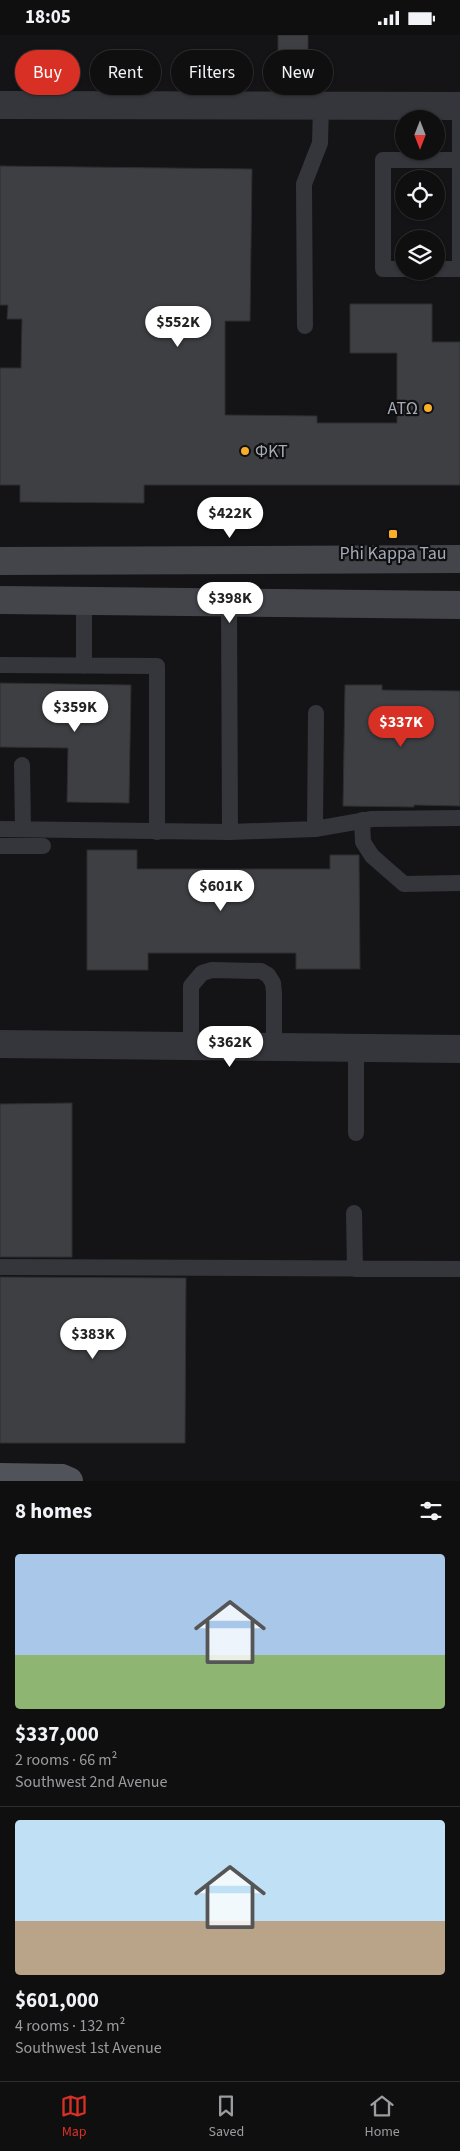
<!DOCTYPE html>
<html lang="en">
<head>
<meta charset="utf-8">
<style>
  :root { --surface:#0f0f10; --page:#181819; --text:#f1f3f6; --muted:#9b9c9f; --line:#2f2f30; --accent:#d93025 }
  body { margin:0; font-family:"Source Sans 3",sans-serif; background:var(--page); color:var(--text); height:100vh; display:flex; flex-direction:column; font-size:19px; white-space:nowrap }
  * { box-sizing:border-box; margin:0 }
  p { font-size:16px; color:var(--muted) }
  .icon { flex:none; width:28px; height:28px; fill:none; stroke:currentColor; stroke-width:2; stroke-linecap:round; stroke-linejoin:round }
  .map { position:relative; height:1446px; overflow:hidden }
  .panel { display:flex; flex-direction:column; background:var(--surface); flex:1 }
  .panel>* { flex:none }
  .hud { position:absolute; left:15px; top:15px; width:430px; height:45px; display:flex; gap:10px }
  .needle { width:32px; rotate:180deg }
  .buttons { position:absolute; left:395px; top:75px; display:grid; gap:10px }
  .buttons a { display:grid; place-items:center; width:50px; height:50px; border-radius:50%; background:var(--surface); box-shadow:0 1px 4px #0004,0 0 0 1px var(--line); font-size:25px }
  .price { position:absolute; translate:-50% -42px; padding:0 11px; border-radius:18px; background:#fff; color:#222; font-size:16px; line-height:32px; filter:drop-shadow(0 1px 2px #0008) }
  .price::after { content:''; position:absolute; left:50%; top:30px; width:15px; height:11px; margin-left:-8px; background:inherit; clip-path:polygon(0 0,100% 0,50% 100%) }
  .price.current { background:var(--accent); color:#fff }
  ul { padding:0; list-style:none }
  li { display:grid; align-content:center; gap:10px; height:265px; padding:0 15px }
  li+li { border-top:1px solid var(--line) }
  li span { display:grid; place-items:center; height:155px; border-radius:5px; color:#555 }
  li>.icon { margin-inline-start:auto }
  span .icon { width:90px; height:90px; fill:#fffc; stroke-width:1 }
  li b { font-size:21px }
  h2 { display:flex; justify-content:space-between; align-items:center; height:60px; padding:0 15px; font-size:21px }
  .tag { padding:0 18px; border-radius:22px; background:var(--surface); box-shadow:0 1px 4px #0004,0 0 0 1px var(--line); font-size:18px; line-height:45px }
  .tag.current { background:var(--accent); color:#fff }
  .status { display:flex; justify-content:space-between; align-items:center; height:35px; padding:0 25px; background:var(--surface); direction:ltr }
  .status svg { height:14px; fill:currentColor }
  .tabs { display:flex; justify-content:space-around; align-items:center; height:70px; border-top:1px solid var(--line); background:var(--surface); font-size:14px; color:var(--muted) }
  .tabs a { display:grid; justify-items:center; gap:2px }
  .tabs .current { color:var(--accent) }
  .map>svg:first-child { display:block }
</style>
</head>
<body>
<div class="status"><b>18:05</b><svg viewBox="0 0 49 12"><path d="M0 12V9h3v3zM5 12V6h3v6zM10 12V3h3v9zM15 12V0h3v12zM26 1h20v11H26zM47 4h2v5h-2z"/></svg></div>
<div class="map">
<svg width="460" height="1446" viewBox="0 0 460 1446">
  <rect width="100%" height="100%" fill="#141416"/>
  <!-- building -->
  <path fill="#3e3f43" stroke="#2e2e32" d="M278,0H308V26H278Z
    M0,131L252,134L250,286H225V380L317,381V388H397V318H350V269H432V307H460V450H144V468L20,467V450H0V333H21L22,284H7L8,270H0Z
    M0,648L131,650L129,768L67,767L68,713L0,712Z
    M345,650H382V655L460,656V771L414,770V772L343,771Z
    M87,815H137V834H330V820H359L360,934H296V918H148V935H87Z
    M72,1068V1222H0V1069Z
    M0,1242L186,1243L185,1408H0Z"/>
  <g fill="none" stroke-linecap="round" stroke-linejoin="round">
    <!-- lane -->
    <path stroke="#35363b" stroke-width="16" d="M404,234H383V125H460
      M436,234H460V71
      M305,291L304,149L320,108L321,71
      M84,566V631
      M229,568L230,797
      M0,630L157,631V797
      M22,730L23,794
      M362,785L363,807L372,821L404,849L460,848
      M0,794L230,797L315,794L372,784L460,783
      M315,794L316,678
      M0,811H43
      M191,1011V951L202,938L212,935L261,936L268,940L273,948L274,958V1012
      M356,1098V1013
      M354,1178L355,1234
      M0,1232L460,1234"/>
    <!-- street -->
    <path stroke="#35363b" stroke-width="28" d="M0,70L460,71
      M0,1009L460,1014"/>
    <!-- secondary -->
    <path stroke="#43454b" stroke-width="28" d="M0,526L460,524
      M0,565L460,570"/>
    <!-- primary -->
    <path stroke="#51535a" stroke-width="28" d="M0,1442L62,1443L69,1446"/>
  </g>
  <!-- markers -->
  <g fill="#f9af29" stroke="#0f0f11" stroke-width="2">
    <circle cx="428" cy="373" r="5"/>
    <circle cx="245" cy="416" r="5"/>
    <rect x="388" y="494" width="10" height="10" rx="2.5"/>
  </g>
  <g text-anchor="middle" stroke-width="4.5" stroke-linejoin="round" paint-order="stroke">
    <!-- poi labels -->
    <g font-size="18" fill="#a5abb7" stroke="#0f0f11" text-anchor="end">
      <text x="418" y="379">ΑΤΩ</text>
      <text x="255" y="422" text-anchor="start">ΦΚΤ</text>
      <text x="393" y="524" text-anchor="middle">Phi Kappa Tau</text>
    </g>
  </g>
</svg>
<div class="buttons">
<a><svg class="needle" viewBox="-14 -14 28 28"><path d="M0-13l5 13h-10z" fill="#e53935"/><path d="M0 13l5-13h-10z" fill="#9b9c9f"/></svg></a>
<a><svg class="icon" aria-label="locate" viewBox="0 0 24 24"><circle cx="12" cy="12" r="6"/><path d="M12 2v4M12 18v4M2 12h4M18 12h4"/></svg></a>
<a><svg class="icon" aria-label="layers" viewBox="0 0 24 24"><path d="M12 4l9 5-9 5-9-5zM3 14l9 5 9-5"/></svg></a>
</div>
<b class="price" style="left:178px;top:313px">$552K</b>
<b class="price" style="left:230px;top:504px">$422K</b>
<b class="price" style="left:230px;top:589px">$398K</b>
<b class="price" style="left:75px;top:698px">$359K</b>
<b class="price current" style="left:401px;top:713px">$337K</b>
<b class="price" style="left:221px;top:877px">$601K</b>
<b class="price" style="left:230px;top:1033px">$362K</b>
<b class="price" style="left:93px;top:1325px">$383K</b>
<div class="hud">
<a class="tag current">Buy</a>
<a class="tag">Rent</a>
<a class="tag">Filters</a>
<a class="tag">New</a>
</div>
</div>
<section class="panel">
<h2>8 homes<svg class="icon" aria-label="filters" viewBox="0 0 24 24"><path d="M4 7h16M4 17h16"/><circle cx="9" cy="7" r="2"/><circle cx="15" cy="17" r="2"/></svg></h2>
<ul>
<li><span style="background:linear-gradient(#a9c7e8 65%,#8fb573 0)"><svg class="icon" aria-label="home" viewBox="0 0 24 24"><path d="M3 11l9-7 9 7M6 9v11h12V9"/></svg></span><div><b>$337,000</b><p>2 rooms · 66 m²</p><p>Southwest 2nd Avenue</p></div></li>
<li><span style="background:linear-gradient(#bfe0f5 65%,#b9a48a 0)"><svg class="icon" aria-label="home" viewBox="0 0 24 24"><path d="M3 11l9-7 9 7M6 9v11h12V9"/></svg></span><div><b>$601,000</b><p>4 rooms · 132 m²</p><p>Southwest 1st Avenue</p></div></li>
</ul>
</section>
<nav class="tabs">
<a class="current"><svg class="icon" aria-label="map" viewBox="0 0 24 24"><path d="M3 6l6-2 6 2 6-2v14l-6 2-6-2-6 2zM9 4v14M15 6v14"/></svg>Map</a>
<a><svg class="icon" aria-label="saved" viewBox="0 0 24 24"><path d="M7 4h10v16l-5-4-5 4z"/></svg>Saved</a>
<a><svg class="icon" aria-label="home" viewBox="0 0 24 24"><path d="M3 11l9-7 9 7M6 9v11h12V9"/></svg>Home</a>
</nav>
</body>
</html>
